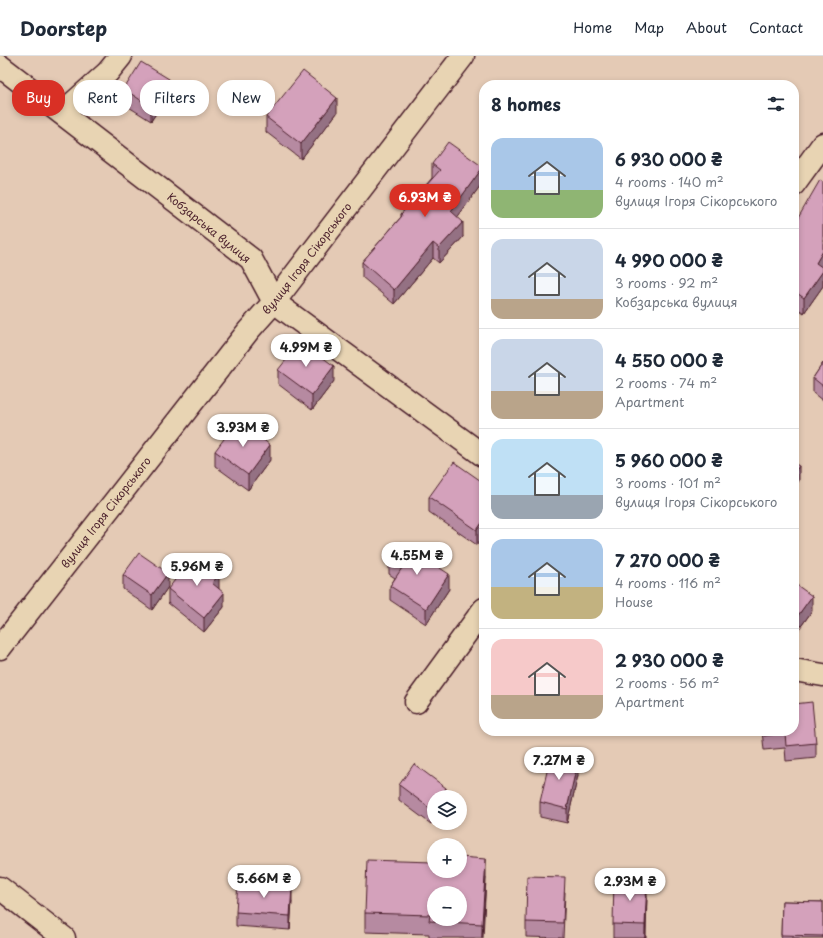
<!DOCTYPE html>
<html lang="en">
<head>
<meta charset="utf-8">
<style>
  :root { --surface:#fff; --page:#f6f6f7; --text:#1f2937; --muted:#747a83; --line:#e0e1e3; --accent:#d93025 }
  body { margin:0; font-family:"Playpen Sans",sans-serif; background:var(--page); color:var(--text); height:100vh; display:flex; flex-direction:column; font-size:15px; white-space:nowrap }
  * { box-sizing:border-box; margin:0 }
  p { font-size:13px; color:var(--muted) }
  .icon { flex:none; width:22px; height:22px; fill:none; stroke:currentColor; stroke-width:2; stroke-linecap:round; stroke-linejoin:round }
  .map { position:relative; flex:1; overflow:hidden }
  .details { position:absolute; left:479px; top:24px; width:320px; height:656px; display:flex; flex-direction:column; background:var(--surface); border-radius:16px; box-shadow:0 2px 6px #0003 }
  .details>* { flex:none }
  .guide { position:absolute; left:12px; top:24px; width:380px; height:36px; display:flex; gap:8px }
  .fabs { position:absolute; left:427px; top:734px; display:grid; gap:8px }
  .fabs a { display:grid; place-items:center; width:40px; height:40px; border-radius:50%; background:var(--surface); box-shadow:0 2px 6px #0003; font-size:20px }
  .price { position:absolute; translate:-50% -34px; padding:0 9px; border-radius:14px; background:#fff; color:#222; font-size:13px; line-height:26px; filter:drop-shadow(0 1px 2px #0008) }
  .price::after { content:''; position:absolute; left:50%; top:24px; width:12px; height:9px; margin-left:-6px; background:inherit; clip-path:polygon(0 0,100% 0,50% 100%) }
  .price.current { background:var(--accent); color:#fff }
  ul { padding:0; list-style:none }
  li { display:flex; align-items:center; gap:12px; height:100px; padding:0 12px }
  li+li { border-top:1px solid var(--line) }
  li span { display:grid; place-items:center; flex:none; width:112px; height:80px; border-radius:12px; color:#555 }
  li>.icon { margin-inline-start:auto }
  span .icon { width:48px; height:48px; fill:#fffc; stroke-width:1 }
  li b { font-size:17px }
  h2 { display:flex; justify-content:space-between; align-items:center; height:48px; padding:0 12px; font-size:17px }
  .pill { padding:0 14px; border-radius:16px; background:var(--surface); box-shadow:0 2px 6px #0003; font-size:14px; line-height:36px }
  .pill.current { background:var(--accent); color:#fff }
  header { display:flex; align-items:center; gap:24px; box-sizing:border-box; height:56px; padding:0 20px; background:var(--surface); border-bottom:1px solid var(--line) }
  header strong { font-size:19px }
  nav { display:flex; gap:22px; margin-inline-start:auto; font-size:14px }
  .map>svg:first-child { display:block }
</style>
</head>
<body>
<header>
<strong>Doorstep</strong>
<nav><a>Home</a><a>Map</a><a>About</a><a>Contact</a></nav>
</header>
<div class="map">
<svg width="823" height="882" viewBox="0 0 823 882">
  <rect width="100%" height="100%" fill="#e4cab5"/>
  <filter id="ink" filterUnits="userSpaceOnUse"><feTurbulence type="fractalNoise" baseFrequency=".025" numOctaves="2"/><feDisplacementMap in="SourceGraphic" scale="8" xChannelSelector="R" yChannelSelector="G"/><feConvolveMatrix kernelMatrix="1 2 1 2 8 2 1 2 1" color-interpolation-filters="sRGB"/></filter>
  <g filter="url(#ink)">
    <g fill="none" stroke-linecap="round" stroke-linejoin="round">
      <defs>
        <g id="minor">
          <path d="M0,10L251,203L274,246L484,400"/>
          <path d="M62,57L108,16L121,0"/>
          <path d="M794,128L823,88"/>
          <path id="s1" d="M0,592L249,274L274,246L463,0"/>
          <path d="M794,614L823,619"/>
          <path d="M416,646L484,553"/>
          <path d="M0,832L64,882"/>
        </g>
      </defs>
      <!-- minor casing -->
      <use href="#minor" stroke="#4a1f2b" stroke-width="25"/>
      <!-- minor -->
      <use href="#minor" stroke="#e8d4b3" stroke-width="22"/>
    </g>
    <!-- wall -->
    <path fill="#b68aa1" stroke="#4a1f2b" d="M124,33L169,38L151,65L124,48Z
      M337,57L301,103L266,76V61Z
      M432,108L483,126L457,161L463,181L439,207L433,202L394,248L362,221V206L401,161V158L432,122Z
      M823,126V210L822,211L823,212V230L804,257L794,250V169Z
      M823,307V345L813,337V322Z
      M278,314L334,325L312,354L278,328Z
      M215,395L270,404L248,434L215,410Z
      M484,427V479L477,489L429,456V441Z
      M389,504L449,533L426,568L390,544V530L395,522L389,518Z
      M123,519L168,531L152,554L123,533Z
      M794,527L812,555L794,580Z
      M168,533H219L224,551L204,576L168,547Z
      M762,675H794L816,687V702L786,705L785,692L764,694Z
      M578,719L567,767L540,761V746Z
      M399,729L446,741L431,768L399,744Z
      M486,822L483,882H429V878L365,876V857Z
      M565,836L563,882L526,881V866Z
      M647,839L646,882H613V868Z
      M292,845L290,874L236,870V856Z
      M782,845L823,846V882H781Z"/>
    <!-- shaded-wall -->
    <path fill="#947183" stroke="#4a1f2b" d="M169,23V38L151,65V51Z
      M337,42V57L301,103V88Z
      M483,111V126L451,170V155Z
      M463,166V181L439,207V192Z
      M433,187V202L394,248V234Z
      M823,195V210L816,222V207Z
      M823,215V230L804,257V242Z
      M334,310V325L312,354V339Z
      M270,389V404L248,434V419Z
      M799,410V425L794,431V417Z
      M484,433V448L480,438Z
      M484,464V479L477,489V474Z
      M168,517V531L152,554V539Z
      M449,518V533L426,568V553Z
      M219,519V534L212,527Z
      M224,537V551L204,576V562Z
      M812,540V555L794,580V565Z
      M578,704V719L567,767V753Z
      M446,732V741H440Z
      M434,749V763L431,768V753Z
      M486,803V822L482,882V868Z
      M647,824V839L645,882V869Z
      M292,831V845L290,874V860Z"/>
    <!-- building -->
    <path fill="#d4a1bb" stroke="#4a1f2b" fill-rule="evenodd" d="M141,6L169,23L151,51L124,33Z
      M303,15L337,42L301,88L266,61Z
      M448,86L483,111L451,155L463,166L439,192L433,187L394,234L362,206L402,160L401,158L440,114L432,108Z
      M820,124L823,126V195L816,207L823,212V215L804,242L794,235V169Z
      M301,285L334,310L312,339L278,314Z
      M823,307V330L813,322Z
      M238,364L270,389L248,419L215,395Z
      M454,406L484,427V433L480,438L484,441V464L477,474L429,441Z
      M794,407L799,410L794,417Z
      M400,486L449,518L426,553L390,530L402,512L389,504Z
      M139,497L168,517L152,539L123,519Z
      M194,499L219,519L212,527L224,537L204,562L168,533Z
      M794,527L812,540L794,565Z
      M812,646L816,687L786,690L785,677L764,680V675H794V648Z
      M551,698L578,704L567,753L540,746Z
      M414,708L446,732L440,741H434V749L431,753L399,729Z
      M434,800V815H460V801L486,803L482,868L429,865L430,859L365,857L367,804L433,806ZM434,837H460V863H434Z
      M527,820L565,821L563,867L526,866Z
      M614,822L647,824L645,869L613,868Z
      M238,826L292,831L290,860L236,856Z
      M782,845L823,846V880L781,879Z"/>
  </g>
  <g text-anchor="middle" stroke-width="3.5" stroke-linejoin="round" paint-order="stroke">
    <!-- street labels -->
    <g font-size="11" fill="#4a1f2b" stroke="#e8d4b3">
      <text transform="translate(209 172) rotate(39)" y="4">Кобзарська вулиця</text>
      <text dy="4" stroke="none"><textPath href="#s1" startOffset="496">вулиця Ігоря Сікорського</textPath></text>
      <text dy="4" stroke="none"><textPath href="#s1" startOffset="172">вулиця Ігоря Сікорського</textPath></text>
    </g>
  </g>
</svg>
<div class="fabs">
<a><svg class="icon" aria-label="layers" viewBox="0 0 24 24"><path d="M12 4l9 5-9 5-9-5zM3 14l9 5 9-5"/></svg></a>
<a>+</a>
<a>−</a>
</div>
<b class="price current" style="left:425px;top:162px">6.93M ₴</b>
<b class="price" style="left:306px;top:312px">4.99M ₴</b>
<b class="price" style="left:243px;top:392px">3.93M ₴</b>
<b class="price" style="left:417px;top:520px">4.55M ₴</b>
<b class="price" style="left:197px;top:531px">5.96M ₴</b>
<b class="price" style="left:559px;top:725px">7.27M ₴</b>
<b class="price" style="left:264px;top:843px">5.66M ₴</b>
<b class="price" style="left:630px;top:846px">2.93M ₴</b>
<div class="guide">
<a class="pill current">Buy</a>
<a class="pill">Rent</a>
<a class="pill">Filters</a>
<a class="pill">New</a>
</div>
<section class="details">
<h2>8 homes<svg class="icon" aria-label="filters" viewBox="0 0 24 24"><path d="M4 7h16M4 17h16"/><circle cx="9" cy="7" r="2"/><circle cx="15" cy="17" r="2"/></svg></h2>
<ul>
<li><span style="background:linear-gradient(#a9c7e8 65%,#8fb573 0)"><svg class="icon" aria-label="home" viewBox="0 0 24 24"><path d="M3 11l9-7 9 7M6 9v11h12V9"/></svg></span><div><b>6 930 000 ₴</b><p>4 rooms · 140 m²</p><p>вулиця Ігоря Сікорського</p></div></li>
<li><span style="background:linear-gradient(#c9d6e8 75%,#b9a48a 0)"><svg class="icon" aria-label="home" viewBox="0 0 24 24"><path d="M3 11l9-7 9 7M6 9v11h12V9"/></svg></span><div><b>4 990 000 ₴</b><p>3 rooms · 92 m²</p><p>Кобзарська вулиця</p></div></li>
<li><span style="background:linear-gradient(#c9d6e8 65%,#b9a48a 0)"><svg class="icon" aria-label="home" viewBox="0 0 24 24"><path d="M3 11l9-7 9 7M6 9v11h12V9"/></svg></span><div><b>4 550 000 ₴</b><p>2 rooms · 74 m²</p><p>Apartment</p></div></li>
<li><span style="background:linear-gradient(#bfe0f5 70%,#9aa5b1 0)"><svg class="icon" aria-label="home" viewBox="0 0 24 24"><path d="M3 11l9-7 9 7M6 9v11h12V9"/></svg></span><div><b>5 960 000 ₴</b><p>3 rooms · 101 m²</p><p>вулиця Ігоря Сікорського</p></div></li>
<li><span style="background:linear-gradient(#a9c7e8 60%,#c2b280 0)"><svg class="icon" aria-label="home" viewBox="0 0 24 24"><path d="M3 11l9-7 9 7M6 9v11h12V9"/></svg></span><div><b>7 270 000 ₴</b><p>4 rooms · 116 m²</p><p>House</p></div></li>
<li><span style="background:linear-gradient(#f6c9c9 70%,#b9a48a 0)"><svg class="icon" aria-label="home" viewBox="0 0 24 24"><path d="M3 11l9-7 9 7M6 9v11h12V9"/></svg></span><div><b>2 930 000 ₴</b><p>2 rooms · 56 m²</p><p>Apartment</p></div></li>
</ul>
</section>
</div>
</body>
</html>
